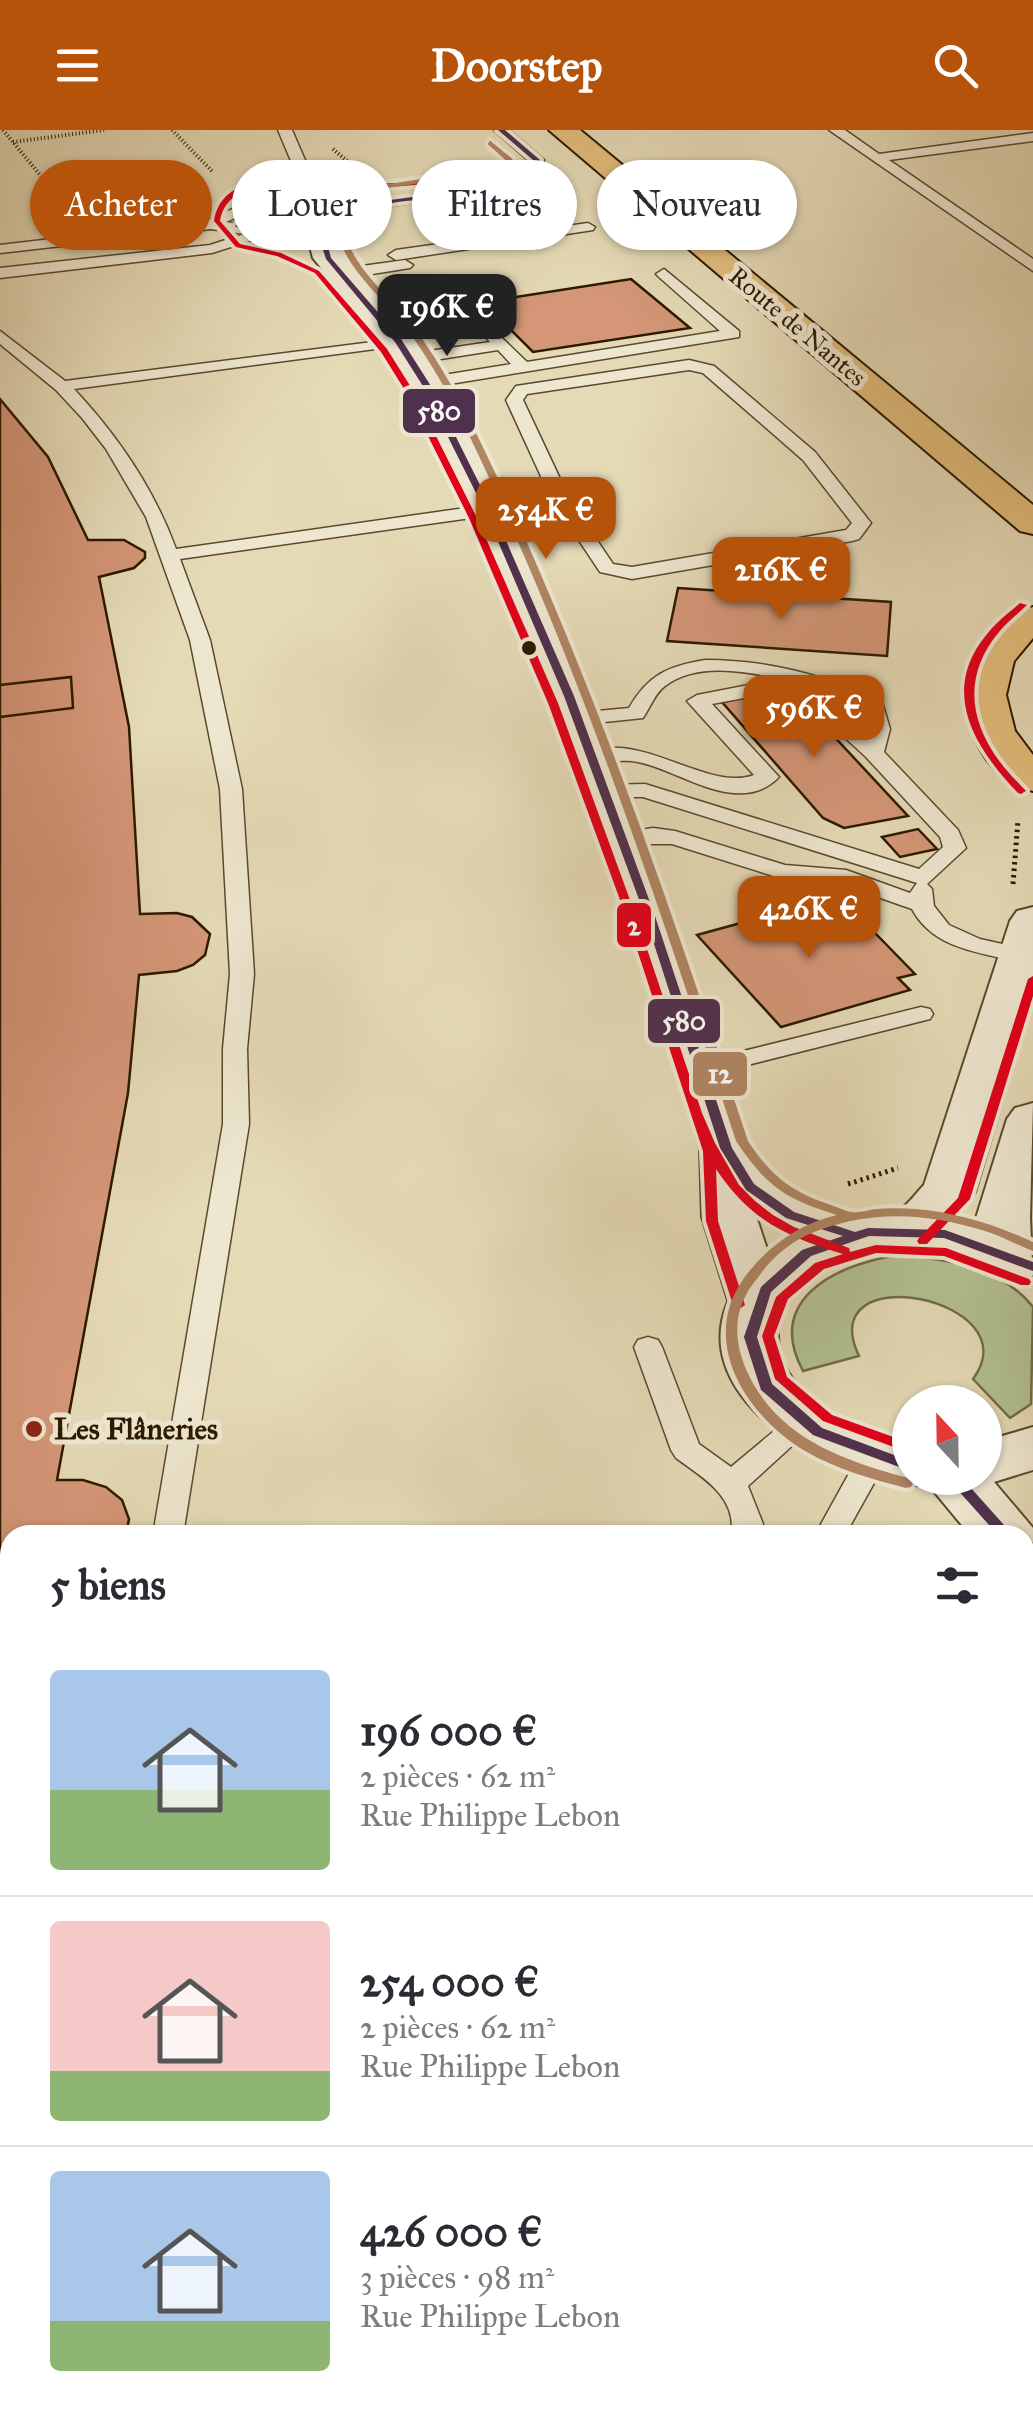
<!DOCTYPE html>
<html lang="fr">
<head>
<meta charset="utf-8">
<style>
  :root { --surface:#fff; --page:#f2f2f3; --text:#2b2b33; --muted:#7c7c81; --line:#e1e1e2; --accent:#b45309 }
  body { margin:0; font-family:"IM FELL Great Primer",serif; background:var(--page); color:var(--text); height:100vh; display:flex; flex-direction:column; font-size:38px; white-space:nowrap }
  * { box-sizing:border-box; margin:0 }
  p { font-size:32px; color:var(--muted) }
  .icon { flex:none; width:55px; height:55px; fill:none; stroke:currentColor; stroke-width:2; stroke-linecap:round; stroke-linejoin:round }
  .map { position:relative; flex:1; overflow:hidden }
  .panel { position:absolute; left:0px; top:1395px; width:1035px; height:890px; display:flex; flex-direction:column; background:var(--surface); border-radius:30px 30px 0 0; box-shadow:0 2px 8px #0004 }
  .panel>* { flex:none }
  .guide { position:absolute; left:30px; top:30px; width:975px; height:90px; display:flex; gap:20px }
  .needle { width:65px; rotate:338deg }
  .controls { position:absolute; left:892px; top:1255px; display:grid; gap:20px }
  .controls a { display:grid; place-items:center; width:110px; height:110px; border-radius:50%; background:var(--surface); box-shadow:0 2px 8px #0004; font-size:50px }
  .price { position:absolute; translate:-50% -85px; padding:0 22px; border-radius:20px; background:var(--accent); color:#fff; font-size:32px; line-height:65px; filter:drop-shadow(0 2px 5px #0008) }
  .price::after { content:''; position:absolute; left:50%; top:60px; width:30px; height:22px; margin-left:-15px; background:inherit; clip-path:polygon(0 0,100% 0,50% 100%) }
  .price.on { background:#222; color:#fff }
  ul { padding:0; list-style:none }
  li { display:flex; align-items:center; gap:30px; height:250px; padding:0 50px }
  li+li { border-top:2px solid var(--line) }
  li span { display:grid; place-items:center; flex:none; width:280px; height:200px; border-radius:10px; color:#555 }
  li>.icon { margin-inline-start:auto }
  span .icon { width:120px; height:120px; fill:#fffc; stroke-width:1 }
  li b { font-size:42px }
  h2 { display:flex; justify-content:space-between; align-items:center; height:120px; padding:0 50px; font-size:42px }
  .tag { padding:0 35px; border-radius:45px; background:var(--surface); box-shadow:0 2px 8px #0004; font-size:35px; line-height:90px }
  .tag.on { background:var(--accent); color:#fff }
  header { display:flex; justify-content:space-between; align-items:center; height:130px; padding:0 50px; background:var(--accent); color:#fff; font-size:45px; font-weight:700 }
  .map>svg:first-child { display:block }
</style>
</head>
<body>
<header><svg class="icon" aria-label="menu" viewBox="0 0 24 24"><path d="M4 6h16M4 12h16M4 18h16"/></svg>Doorstep<svg class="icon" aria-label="search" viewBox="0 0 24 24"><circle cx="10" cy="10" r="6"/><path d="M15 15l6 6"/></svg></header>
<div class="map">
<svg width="1033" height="2285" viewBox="0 0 1033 2285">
  <rect width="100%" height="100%" fill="#e5dab6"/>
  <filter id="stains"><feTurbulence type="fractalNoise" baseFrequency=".002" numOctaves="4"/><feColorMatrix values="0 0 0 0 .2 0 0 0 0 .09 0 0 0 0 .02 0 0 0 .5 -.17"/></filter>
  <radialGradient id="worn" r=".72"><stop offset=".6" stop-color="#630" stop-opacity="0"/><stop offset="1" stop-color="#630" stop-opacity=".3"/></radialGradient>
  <!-- green -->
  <path fill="#b2c090" stroke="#6e6c48" stroke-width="2.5" d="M893,1126C942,1127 1001,1136 1033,1177L1031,1274L1010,1288L973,1249C1033,1168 811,1125 859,1226L803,1241C765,1170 834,1136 893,1126Z"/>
  <!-- building -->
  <path fill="#d49677" stroke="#2b1900" stroke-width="2.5" d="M631,149L690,198L533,222L502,191L491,193L486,188L498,187L484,172Z
    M0,269L48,327L88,410H124L145,422V428L134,438L99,447L129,597L140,784L177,783L192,787L210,804L205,825L193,835L177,841L139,845L128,963L57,1350H83L106,1357L122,1370L129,1389L126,1405H10V2275H832L830,2285H0Z
    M678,458L891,472L887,526L667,511Z
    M71,547L73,578L0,587V555Z
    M790,559L908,686L844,698L823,688L722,572Z
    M918,699L937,719L900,727L882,707Z
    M839,766L915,844L898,848L910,860L781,897L697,805Z"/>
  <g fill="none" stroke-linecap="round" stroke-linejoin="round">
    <defs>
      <path id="service" d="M278,0H292L320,65L367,67L374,71L496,52L512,46L529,31L494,0H509L544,30L534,44L506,58L378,78L317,108L262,107L212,123L0,148V138L210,115L244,104L211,99L0,123V115L205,91L258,68L305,64ZM295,72L357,76L310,101H284L226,92L267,74Z
        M829,0H845L879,24L1033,3V11L889,30L1033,129V141Z
        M588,93L595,97L593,100L396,130L388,125L396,120Z
        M405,130L413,135L410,138L341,149L333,144L341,139Z
        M664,139L739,201V207L425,258L417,253L419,249L511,234L498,220L409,234L401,229L409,224L490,212L471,192L390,205L382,200L390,195L475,182L527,232L720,201L659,147L656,144Z
        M0,201L65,251L404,208L406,211L398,216L74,259C118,306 154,359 176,419L550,366L506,270L516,256L689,230L714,236L815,322L871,393L859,409L852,411L632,449L600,442L556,376L180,429L210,510L242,659L254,844L247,919L249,994L183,1405H153L223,994V919L230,844L220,659L190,510L146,387L106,319L82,288L56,260L0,214ZM689,240L703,243L803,330L852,393L846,400L632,437L613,434L570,370L523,270L527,264Z
        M705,530C767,530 826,545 882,572L890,599L884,622L958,700L966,718L927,754L932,759L934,776L949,795L980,809L1029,820L1033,825L1029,830L1021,832C981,823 933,819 912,779L835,752L783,749L672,714H613L610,709L613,704L653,698L675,701L785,735L846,740L910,763L917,753L643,667H603L592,661L603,655L645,654L919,739L943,717L940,707L866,627L792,559L712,574L779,647C739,688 680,640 638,632C619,628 600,635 583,630L579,626C588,618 597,619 609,618C658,615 714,660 754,645L687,571L697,565L780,549C745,541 696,532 665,556C655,563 650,578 643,588L576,595L566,589L576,583L629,578C648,545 668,536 705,530ZM815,559L865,579L867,606Z
        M921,877L930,879L933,884L930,889L700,947L687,939L691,934Z
        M648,1207L658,1210L662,1217L699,1314L731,1337L792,1286L802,1283L812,1286L817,1293L748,1356L763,1394L761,1405H731C738,1367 702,1347 676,1328L671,1320L634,1217L638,1210Z
        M873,1317L884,1320L888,1328L845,1405H815L862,1320Z
        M1025,1862L1033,1865V1917L1025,1914Z
        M954,2275H996V2285H954Z"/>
      <path id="minor" d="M321,93L331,96C339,106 338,120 346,130C378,173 417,208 443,255C577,495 664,759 752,1018C784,1068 815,1075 869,1091L877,1104L869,1117C835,1126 784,1107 756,1086L784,1170L776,1183L756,1189L736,1183L728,1170L702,1087L700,1018L626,783L549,566L471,381L408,253L385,216L313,128L306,102L311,96Z"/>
      <path id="tertiary" d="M1033,777V868L975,1062L953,1088L978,1093L976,1088L1007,989L1015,978L1033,973L1030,1088L1033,1155C1015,1150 1001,1141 984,1134C955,1120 918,1116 886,1117C856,1119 832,1129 808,1146C791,1158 779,1176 778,1197C773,1266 854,1302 910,1314V1348H985V1311L1033,1297V1340L994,1352L1033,1398V1412L1025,1422V1405H970L927,1353C903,1360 883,1351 860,1344C795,1324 696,1259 726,1177C744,1125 799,1096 850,1087C864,1085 884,1087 896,1082C905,1079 917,1062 924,1055L1010,791L1017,781Z"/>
      <path id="primary" d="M1033,477V508L1014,531L1006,565L1015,601L1033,625V661C947,639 946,499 1033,477Z"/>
      <path id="trunk" d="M549,0H580L1033,375V404L1020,401Z"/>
    </defs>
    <!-- service casing -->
    <use href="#service" stroke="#5a492e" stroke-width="3"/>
    <!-- minor casing -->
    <use href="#minor" stroke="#5a492e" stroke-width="4"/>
    <!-- tertiary casing -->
    <use href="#tertiary" stroke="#5a492e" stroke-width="4"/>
    <!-- primary casing -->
    <use href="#primary" stroke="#2b1900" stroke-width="4"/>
    <!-- trunk casing -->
    <use href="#trunk" stroke="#2b1900" stroke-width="4"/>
    <!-- path-far1 -->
    <path stroke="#2b1900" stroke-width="4" stroke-dasharray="1 2.5" stroke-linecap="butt" d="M3,0L69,80
      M172,0L212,41
      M13,12L104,0
      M333,19L354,37"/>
    <!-- path -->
    <path stroke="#2b1900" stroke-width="5" stroke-dasharray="2.5 4" stroke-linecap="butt" d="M1013,754L1018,690
      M848,1054L898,1038"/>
    <!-- service -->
    <use href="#service" fill="#eee7d0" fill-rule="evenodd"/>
    <!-- minor -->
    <use href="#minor" fill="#eee7d0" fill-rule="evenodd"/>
    <!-- tertiary -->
    <use href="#tertiary" fill="#eee7d0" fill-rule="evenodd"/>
    <!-- primary -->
    <use href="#primary" fill="#e2bd7b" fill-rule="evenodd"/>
    <!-- trunk -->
    <use href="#trunk" fill="#e2bd7b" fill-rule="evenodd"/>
    <defs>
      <path id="bus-1" d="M498,0H505L540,30C492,80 432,61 373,77C355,82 340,94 324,102L331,128L401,209L429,253L493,381L574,566L654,783L732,1018L754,1054L794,1082L855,1102L868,1098L945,1100L1033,1132V1141L944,1108L869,1106L811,1126L771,1162L757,1207L772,1254L822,1298L910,1331V1341L813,1305L761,1260L744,1207L761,1157L802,1120L843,1106L786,1088L746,1060L720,1018L644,783L564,566L485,381L421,253L395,212L326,129L318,104C290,111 260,110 235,96L238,94C258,101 277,106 299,104C326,101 345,80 371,74C427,59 487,74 533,30Z
        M947,1348H962L1013,1405H998Z"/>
      <path id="bus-2" d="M490,11L512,29V31C456,55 396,59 336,57C310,56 283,49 258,56C239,61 223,71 220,91L240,114L281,123L319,141L387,219L414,262L477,388L558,573L637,789L702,983L715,1013L739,1055L755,1071L773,1085L794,1097L849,1118L850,1122L876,1115L946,1118L1029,1149L1031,1152L1029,1155H1021L944,1126L876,1123L824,1139L788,1169L774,1206L787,1247L832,1285L910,1313V1323L823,1291L775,1249L762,1206L776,1167L815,1133L843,1124C785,1106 750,1090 716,1039L718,1091L745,1175L739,1179L733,1175L706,1091L703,1021L627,789L548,573L469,388L406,262L381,222L315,143L277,126L236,117L214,91C222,39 291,51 328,53C351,54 375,54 399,53C436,50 471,44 506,30L488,14Z
        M1020,473L1027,475C1018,484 1007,492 999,502C964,544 968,589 1000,632C1007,642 1017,651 1026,661L1021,664L1018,663C969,612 937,554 996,494C1004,486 1012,480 1020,473Z
        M1033,846V866L970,1069L927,1114H919L917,1111L919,1108L958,1068L1028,849Z"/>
      <path id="bus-3" d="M490,11L513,30V32L469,46L366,61L310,89L277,91L243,80L246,78L277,87L309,85L362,58L468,42L506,30L488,14Z
        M336,96H340C345,107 350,119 357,130C373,155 397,175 415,199C441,234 461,272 480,311C589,536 669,773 748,1011C771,1046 791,1062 831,1075C838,1077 846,1082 853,1082C860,1083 869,1080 876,1079C889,1078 902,1078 915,1079C956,1082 996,1095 1033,1112V1121C1019,1116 1005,1108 991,1103C967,1095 941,1089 916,1087C878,1084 840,1090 805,1106C787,1115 770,1130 759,1146C755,1152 749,1158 746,1165C724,1205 747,1253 775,1283C812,1321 862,1335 911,1349L913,1353L911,1357L906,1358C871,1349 836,1339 805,1321C747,1286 698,1212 744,1148C767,1117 798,1094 837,1085C785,1069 767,1057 736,1011C660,778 583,546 478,324C459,283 438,243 412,206C388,171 342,139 336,96Z"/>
    </defs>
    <!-- bus-1 casing -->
    <use href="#bus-1" stroke="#eee7d0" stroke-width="8"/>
    <!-- bus-2 casing -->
    <use href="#bus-2" stroke="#eee7d0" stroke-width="8"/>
    <!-- bus-3 casing -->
    <use href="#bus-3" stroke="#eee7d0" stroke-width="8"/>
    <!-- bus-1 -->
    <use href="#bus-1" fill="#4f304e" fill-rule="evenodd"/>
    <!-- bus-2 -->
    <use href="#bus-2" fill="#e2001a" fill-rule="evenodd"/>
    <!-- bus-3 -->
    <use href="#bus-3" fill="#b08563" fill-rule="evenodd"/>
  </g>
  <!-- markers -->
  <circle fill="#2b1900" stroke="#eee7d0" stroke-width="4" cx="529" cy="518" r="9"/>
  <circle fill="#8f2418" stroke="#eee7d0" stroke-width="4" cx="34" cy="1299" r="10"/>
  <g text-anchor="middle" stroke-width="10" stroke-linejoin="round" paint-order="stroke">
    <!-- far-street labels -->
    <g font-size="25" fill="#2b1900" stroke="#eee7d0">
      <text transform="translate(798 196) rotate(40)" y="9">Route de Nantes</text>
    </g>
    <!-- poi labels -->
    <g font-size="30" font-weight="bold" fill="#2b1900" stroke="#eee7d0" text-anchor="start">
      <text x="54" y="1309">Les Flâneries</text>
    </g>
  </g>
  <g stroke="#eee7d0" stroke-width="4">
    <rect x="401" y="257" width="76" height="48" rx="10" fill="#4f304e"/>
    <rect x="615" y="771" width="38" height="48" rx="10" fill="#e2001a"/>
    <rect x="646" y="867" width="76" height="48" rx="10" fill="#4f304e"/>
    <rect x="691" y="920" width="58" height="48" rx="10" fill="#b08563"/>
  </g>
  <g font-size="28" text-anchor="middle" font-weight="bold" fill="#fff">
    <text x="439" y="290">580</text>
    <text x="634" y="805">2</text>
    <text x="684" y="900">580</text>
    <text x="720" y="953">12</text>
  </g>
  <rect width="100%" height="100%" filter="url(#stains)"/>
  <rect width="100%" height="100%" fill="url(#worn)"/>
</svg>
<div class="controls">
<a><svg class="needle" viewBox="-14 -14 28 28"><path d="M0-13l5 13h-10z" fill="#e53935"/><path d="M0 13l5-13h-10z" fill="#7c7c81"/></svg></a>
</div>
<b class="price on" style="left:447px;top:229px">196K €</b>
<b class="price" style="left:546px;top:432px">254K €</b>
<b class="price" style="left:781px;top:492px">216K €</b>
<b class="price" style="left:814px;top:630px">596K €</b>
<b class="price" style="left:809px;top:831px">426K €</b>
<div class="guide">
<a class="tag on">Acheter</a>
<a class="tag">Louer</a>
<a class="tag">Filtres</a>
<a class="tag">Nouveau</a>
</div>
<section class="panel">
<h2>5 biens<svg class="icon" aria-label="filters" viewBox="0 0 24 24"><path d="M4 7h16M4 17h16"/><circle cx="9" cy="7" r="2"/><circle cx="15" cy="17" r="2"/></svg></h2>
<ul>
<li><span style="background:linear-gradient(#a9c7e8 60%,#8fb573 0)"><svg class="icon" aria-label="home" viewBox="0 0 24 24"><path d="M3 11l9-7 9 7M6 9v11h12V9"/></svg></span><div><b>196 000 €</b><p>2 pièces · 62 m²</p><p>Rue Philippe Lebon</p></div></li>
<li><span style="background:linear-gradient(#f6c9c9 75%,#8fb573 0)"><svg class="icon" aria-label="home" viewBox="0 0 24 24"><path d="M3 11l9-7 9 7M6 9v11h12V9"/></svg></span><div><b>254 000 €</b><p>2 pièces · 62 m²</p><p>Rue Philippe Lebon</p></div></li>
<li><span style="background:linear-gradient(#a9c7e8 75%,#8fb573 0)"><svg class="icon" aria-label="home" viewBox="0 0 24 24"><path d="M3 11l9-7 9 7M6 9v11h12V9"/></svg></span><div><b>426 000 €</b><p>3 pièces · 98 m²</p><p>Rue Philippe Lebon</p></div></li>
</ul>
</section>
</div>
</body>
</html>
